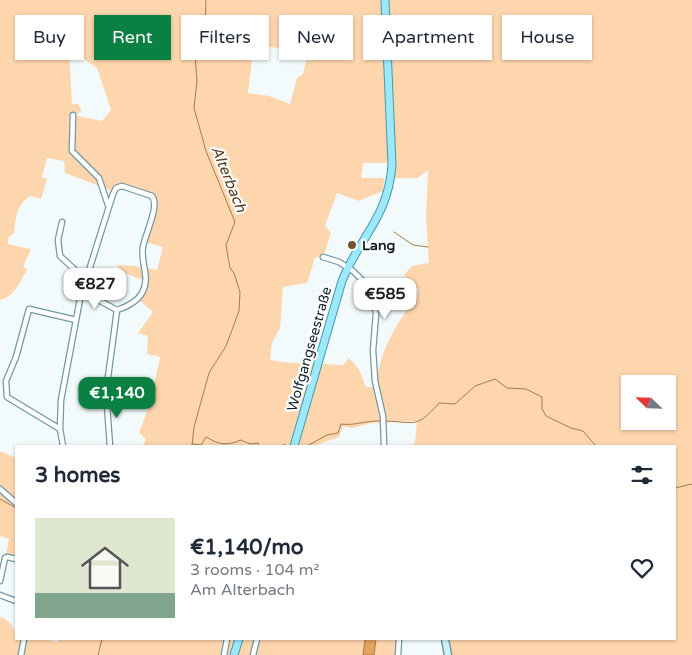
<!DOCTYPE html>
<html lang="en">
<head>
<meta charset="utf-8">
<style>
  :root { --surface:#fff; --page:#f2f2f3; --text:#1f2937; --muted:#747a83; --accent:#0b8043 }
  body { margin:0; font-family:"Varela Round",sans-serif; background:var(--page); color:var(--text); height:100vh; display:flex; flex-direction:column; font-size:19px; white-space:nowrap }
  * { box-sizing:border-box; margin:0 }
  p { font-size:16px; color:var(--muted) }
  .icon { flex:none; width:28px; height:28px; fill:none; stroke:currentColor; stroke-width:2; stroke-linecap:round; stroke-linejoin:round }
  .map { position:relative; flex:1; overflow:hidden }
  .details { position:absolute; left:15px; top:445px; width:661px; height:195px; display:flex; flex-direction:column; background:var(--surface); border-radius:0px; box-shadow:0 1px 4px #0004 }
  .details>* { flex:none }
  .hud { position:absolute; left:15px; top:15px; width:662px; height:45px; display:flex; gap:10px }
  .needle { width:32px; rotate:293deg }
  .tools { position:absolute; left:621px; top:375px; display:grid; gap:10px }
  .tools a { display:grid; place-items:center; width:55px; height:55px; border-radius:0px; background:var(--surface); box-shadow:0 1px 4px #0004; font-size:25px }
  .price { position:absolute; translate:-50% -42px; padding:0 11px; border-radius:10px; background:#fff; color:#222; font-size:16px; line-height:32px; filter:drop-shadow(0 1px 2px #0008) }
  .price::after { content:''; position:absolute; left:50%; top:30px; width:15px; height:11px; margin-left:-8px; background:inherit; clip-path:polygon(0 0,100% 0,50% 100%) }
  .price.active { background:var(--accent); color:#fff }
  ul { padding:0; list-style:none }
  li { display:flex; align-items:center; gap:15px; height:125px; padding:0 20px }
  li span { display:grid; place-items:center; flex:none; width:140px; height:100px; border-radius:0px; color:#555 }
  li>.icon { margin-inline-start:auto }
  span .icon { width:60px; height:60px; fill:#fffc; stroke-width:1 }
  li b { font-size:21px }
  h2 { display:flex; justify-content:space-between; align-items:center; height:60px; padding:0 20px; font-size:21px }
  .pill { padding:0 18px; border-radius:0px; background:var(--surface); box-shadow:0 1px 4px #0004; font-size:18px; line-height:45px }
  .pill.active { background:var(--accent); color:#fff }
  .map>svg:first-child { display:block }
</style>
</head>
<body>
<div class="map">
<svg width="692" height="655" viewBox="0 0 692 655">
  <rect width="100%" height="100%" fill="#f2fafc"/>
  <!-- green -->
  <path fill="#fed6ae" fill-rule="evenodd" d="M0,0H692V655H445L447,639H675V446H409L415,443L417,421L372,423L352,428L343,426L339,437L314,446H143L146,439L139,433L151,400L160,357L147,354L148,336L138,333L153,312L139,300L145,281L122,272L117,265L136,266L157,270L163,247L145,242L157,205L151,196L121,187L115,192L65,173L64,161L47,158L42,177L47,179L41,199L30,196C16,206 16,217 14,233L8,238V244L31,249L23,267L27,269C21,281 14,297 0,300ZM266,46L308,53L303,74L297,78L290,104L269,96L248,93L253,51L265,53ZM69,49L97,68L111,110L102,121L73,115L82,112L78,104H72ZM363,163H394L393,178H418L428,170L426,218L429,263L412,266L404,275L419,290C414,304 403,314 396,327C384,347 379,364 375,387H366L359,369L349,358L343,365C319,363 294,365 270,360L272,343L280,328L283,287L307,283L315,258L324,255L331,233L325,226L337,193L359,201L383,191L384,178H361ZM630,384H668V421H630Z
    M0,451L16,458V557L6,554L9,539L0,536Z
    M0,617C9,619 16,629 16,639C30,639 44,638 58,642L59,639H398L397,655H0Z"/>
  <!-- water -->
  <path fill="#e6a35a" stroke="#a67c4a" d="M365,639H376L374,655H363Z"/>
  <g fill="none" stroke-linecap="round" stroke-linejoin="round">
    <!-- stream -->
    <path stroke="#a67c4a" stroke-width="1" d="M394,232L413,245L428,247
      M385,421C416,422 416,429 439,403L455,404L475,386L495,379L507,388L526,389L542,397V409L546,416L571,428L583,431L596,446
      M192,444L201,445L206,437C220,445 226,446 241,440L250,444L258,443L259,446
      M192,446L194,427L209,373L226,346L239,311L240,292L234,273L230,268L226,245L235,222L206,151L194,108L197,81L195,54L197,43L205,27L206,0
      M282,446L285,444
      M307,446L327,435L338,433L341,424C355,426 367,420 381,421
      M675,488L692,484
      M0,499L16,508
      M98,655L102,639"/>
    <defs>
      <path id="street" d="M73,115L72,151L99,178L108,205
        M62,222L58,240L60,256L86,280
        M323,257L339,262L353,271L369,287L373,297L376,314L373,350L375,381L383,416L384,446
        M83,292L117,310
        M60,429L7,397L6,381L16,357L29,309L76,320
        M63,446L60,429L61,400L80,299L113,194L116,188L122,186L152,196C160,206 145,234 143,247C140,263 151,277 142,293C137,302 126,307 117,310L106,392L110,446
        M0,489L16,503
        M0,581L5,558L7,557L16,559
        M0,595L16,601
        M21,655L24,639
        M224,655L227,639
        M253,655L257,639
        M398,655L399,639"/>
      <path id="secondary" d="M445,639L448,655"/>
      <path id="primary" d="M294,446L342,281C360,236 388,218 392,165L385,0
        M234,655L239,639"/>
    </defs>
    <!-- street casing -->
    <use href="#street" stroke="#7199a5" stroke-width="7"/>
    <!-- secondary casing -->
    <use href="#secondary" stroke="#7199a5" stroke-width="9"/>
    <!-- primary casing -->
    <use href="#primary" stroke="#4199af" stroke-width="9"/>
    <!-- street -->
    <use href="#street" stroke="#fff" stroke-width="4.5"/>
    <!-- secondary -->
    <use href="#secondary" stroke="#cef4fd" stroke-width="6"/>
    <!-- primary -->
    <use href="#primary" stroke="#9de8fb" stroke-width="7"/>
  </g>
  <!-- markers -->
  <circle fill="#75522b" stroke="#fff" stroke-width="2" cx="352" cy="245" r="5"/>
  <g text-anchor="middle" stroke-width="4.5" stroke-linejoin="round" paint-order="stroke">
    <!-- poi labels -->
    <g font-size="14" font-weight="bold" fill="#112126" stroke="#fff" text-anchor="start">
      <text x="362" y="250">Lang</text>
    </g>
    <!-- street labels -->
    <g font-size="14" fill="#112126" stroke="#fff">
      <text transform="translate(309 349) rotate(-74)" y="5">Wolfgangseestraße</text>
    </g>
    <!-- water labels -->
    <g font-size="15" font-style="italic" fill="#5a3d1e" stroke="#fff">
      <text transform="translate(229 179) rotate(68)" y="5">Alterbach</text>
    </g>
  </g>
</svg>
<div class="tools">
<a><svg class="needle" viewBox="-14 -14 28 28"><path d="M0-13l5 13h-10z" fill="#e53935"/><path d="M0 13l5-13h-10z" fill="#747a83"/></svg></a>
</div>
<b class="price" style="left:95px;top:310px">€827</b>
<b class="price" style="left:385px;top:320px">€585</b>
<b class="price active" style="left:117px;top:419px">€1,140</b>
<div class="hud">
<a class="pill">Buy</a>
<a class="pill active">Rent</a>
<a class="pill">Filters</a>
<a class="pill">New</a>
<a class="pill">Apartment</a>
<a class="pill">House</a>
</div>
<section class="details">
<h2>3 homes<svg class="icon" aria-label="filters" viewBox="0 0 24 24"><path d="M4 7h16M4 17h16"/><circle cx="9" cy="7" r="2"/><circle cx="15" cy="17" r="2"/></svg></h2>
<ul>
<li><span style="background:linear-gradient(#dfe7d0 75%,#7fa58c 0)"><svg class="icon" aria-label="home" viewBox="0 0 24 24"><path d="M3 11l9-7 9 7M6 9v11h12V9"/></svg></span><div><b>€1,140/mo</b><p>3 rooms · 104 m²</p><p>Am Alterbach</p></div><svg class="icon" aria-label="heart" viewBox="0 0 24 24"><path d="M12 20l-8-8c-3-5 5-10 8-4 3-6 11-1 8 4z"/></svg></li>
</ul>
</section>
</div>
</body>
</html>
